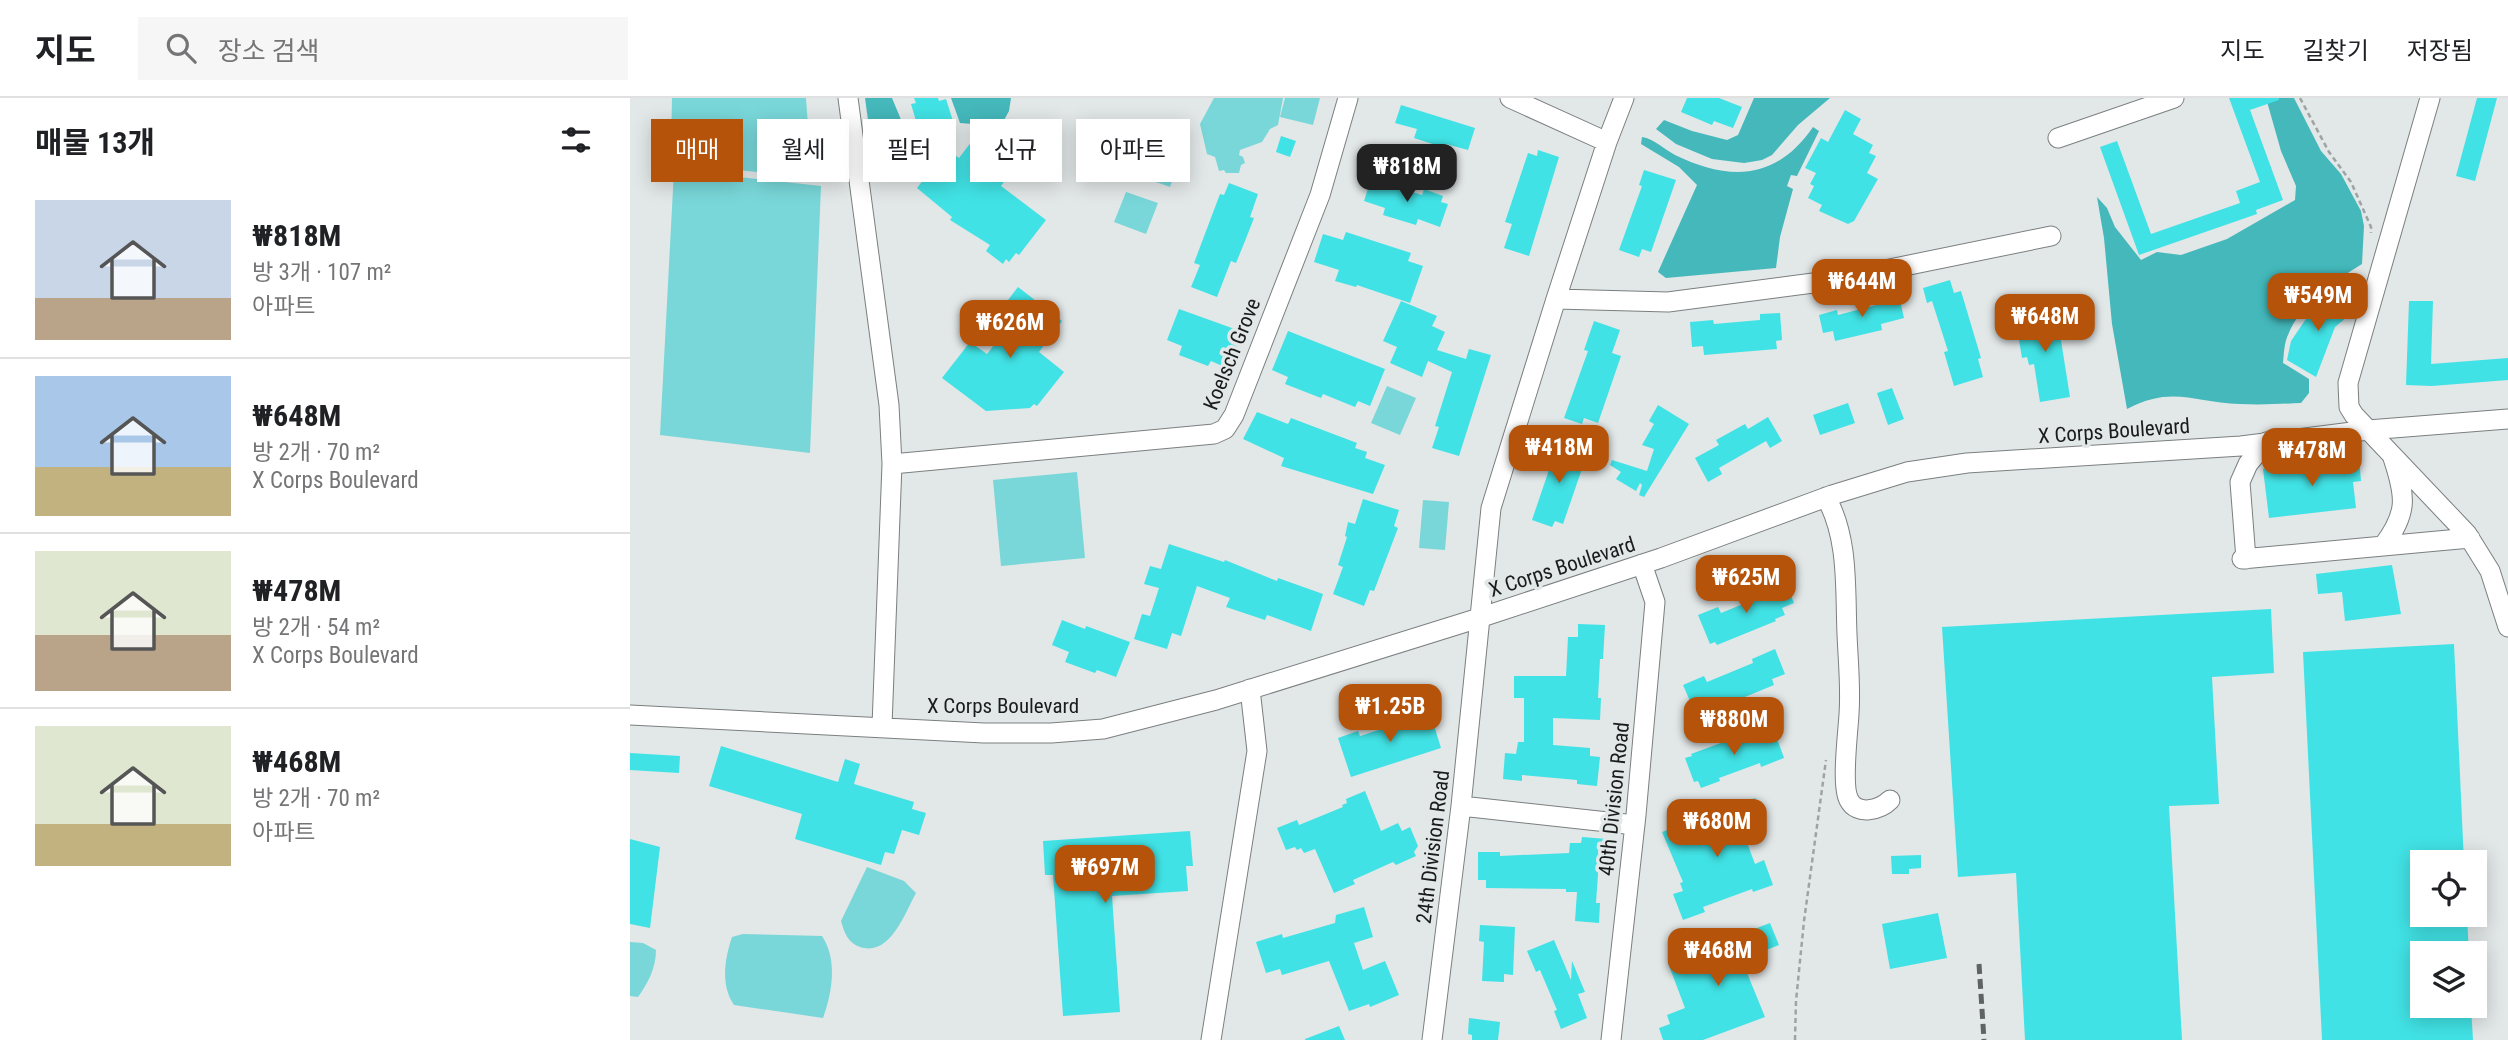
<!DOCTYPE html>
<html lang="ko">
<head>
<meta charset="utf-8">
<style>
  :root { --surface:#fff; --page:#f6f6f6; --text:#202124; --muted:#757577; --line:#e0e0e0; --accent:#b45309 }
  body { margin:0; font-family:"Roboto Condensed","Noto Sans KR",sans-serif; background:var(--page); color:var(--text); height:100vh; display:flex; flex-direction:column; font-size:26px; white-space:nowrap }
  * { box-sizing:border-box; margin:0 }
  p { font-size:23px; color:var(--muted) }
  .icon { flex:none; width:38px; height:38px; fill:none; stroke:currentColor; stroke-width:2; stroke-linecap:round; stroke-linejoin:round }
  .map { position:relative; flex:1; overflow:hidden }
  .panel { display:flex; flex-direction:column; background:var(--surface); width:630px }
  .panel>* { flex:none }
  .hud { position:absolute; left:21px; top:21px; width:665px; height:63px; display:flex; gap:14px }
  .controls { position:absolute; left:1780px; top:752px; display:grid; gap:14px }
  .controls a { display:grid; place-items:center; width:77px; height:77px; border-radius:0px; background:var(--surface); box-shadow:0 4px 18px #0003; font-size:35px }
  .price { position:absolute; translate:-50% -60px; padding:0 16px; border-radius:14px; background:var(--accent); color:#fff; font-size:23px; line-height:46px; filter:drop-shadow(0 2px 4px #0008) }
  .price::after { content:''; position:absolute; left:50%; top:42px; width:21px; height:16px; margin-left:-10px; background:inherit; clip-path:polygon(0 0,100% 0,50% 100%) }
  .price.current { background:#222; color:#fff }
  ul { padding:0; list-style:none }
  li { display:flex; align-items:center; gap:21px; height:175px; padding:0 35px }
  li+li { border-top:2px solid var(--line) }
  li span { display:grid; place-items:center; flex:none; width:196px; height:140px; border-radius:0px; color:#555 }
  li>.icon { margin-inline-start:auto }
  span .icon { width:84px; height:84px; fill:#fffc; stroke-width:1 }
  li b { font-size:30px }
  h2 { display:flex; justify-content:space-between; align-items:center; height:84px; padding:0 35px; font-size:30px }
  .pill { padding:0 24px; border-radius:0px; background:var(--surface); box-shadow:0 4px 18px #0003; font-size:24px; line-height:63px }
  .pill.current { background:var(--accent); color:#fff }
  header { display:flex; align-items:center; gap:42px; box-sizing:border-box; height:98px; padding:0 35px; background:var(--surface); border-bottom:2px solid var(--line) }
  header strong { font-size:33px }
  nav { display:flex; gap:38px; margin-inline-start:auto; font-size:24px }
  .search { width:490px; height:63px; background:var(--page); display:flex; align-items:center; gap:18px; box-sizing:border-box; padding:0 24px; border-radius:0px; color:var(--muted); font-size:26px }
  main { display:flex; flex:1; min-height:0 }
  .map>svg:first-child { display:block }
</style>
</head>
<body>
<header>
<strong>지도</strong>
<div class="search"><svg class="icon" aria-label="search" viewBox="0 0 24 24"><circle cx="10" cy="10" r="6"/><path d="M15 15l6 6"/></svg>장소 검색</div>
<nav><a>지도</a><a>길찾기</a><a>저장됨</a></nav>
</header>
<main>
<section class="panel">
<h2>매물 13개<svg class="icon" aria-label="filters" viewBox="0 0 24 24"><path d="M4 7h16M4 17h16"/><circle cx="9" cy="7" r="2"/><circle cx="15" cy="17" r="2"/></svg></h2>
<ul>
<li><span style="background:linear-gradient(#c9d6e8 70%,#b9a48a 0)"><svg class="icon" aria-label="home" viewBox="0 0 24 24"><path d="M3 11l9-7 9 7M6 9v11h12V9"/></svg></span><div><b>₩818M</b><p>방 3개 · 107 m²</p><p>아파트</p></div></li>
<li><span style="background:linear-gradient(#a9c7e8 65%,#c2b280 0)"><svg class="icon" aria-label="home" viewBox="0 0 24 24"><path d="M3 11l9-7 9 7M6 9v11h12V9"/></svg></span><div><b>₩648M</b><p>방 2개 · 70 m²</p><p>X Corps Boulevard</p></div></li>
<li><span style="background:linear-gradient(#dfe7d0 60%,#b9a48a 0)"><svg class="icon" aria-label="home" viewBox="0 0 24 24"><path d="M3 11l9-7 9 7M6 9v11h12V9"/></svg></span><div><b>₩478M</b><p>방 2개 · 54 m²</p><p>X Corps Boulevard</p></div></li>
<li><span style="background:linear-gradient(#dfe7d0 70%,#c2b280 0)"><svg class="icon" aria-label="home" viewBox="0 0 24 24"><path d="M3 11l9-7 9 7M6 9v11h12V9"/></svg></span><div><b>₩468M</b><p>방 2개 · 70 m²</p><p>아파트</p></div></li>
</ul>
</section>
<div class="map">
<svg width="1878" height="942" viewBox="0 0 1878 942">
  <rect width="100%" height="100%" fill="#e2e7e7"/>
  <!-- green -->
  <path fill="#79d7d9" d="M42,0H176L180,56L178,64L164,78L51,66L41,52Z
    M584,0H653L648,27L640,31L632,44L610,52L609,57L613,59L615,65L611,67L609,75H596L594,72L589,73L585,59L577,56L570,26Z
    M655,0H690L683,27L650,19Z
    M485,30L552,54L540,89L473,65Z
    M44,72L191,88L180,355L30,337Z
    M496,94L528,105L516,136L484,124Z
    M757,288L786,300L770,337L741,325Z
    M447,374L455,460L371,468L363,382Z
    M793,402L819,404L815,452L789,450Z
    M237,769L274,783L286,795C275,815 260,859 230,849C218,845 214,834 211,823Z
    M113,836L192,838C208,862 202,895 193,920L104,907C90,887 95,860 102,839Z
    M0,844L13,845L26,852C26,870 18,885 8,899L0,898Z"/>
  <!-- forest -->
  <path fill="#44b8bb" d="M235,0H262L282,48L243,59Z
    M321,0H381L379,13L373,24L355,27L330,25Z
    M1124,0H1200L1168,27L1142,57L1132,62L1114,65L1082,61L1046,46L1026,31L1034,22L1062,33L1097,42L1108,37Z
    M1636,0H1664L1691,53L1711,76L1731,113L1734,128L1732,166C1702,185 1672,203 1658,237C1654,245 1654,256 1653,265L1679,281V295L1671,305C1651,306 1630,307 1610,306C1564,305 1543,287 1497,311L1482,226L1474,140L1467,99L1477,110L1485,129L1511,162L1527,154L1551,157L1597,141L1665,102L1666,88L1651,53Z
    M1183,29L1189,33L1167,78L1161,77L1157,88L1163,91L1150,139L1146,170L1036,180L1028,174L1067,87L1049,69L1011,46L1012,39C1024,41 1034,51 1045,57C1099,83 1146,83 1183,29Z"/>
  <!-- building -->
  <path fill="#41e2e5" d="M284,0H308L309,3L316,1L323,23L289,33L281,6L286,5Z
    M1057,0H1089L1112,9L1103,30L1084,23L1082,27L1051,14Z
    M1599,0H1649V2L1620,12L1653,102L1626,112L1627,116L1509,157L1470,49L1487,43L1521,136L1610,105L1606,93L1630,84Z
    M1847,0H1867L1845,83L1826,78Z
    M771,7L845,30L838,52L816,46L815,50L784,40L787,31L765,25Z
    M1215,12L1231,21L1223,36L1243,47L1239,55L1246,58L1237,75L1248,81L1224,123L1218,126L1189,113L1192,107L1178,100L1184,88L1180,86L1186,75L1175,70L1191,40L1198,44Z
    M348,35L388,65L371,88L416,122L389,157L386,155L379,164L376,161L373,166L356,153L360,147L320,122L322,119L287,90L317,51L329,60Z
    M651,38L666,43L660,59L646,54Z
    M908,52L929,59L899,158L874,150L882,126L875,124L898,55L907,58Z
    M1014,72L1046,82L1021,154L1012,151L1009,159L989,152L1012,88L1009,87Z
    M741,81L792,97L794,91L813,98L811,104L818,106L810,129L788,121L786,127L753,117L755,110L734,103Z
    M599,85L628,96L620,119L624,120L615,143L606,165L601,163L587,199L561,189L570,167L564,165L590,96L594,97Z
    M716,134L781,155L778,163L793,168L780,205L727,187L726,189L705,183L709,172L684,164L693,136L713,142Z
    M1320,182L1324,195L1331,193L1351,260L1348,261L1353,279L1324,288L1314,254L1318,253L1302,203L1297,205L1293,190Z
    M388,189L432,223L409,254L434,274L407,308L404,306L400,310L356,313L312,280L340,244L357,256L375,233L362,223Z
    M1703,193L1719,202L1717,219L1705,229L1686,279L1657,262L1661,243L1680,215Z
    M1269,198L1274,220L1251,226L1252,232L1205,243L1203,233L1193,235L1189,217L1207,212L1208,217L1250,206L1249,202Z
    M771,203L807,218L802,228L815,234L807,252L836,261L839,251L861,257L829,358L802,350L809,329L805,328L822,274L798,263L792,279L760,265L767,249L753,243Z
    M1779,203H1803L1801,266L1878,260V282L1802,288L1776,287Z
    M549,211L613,234L599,271L581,263L578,268L549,257L552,248L537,242Z
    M1426,211L1440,299L1410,304L1404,266L1399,267L1397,259L1392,260L1387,230L1396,228L1394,216Z
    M1150,215L1152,242L1146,243L1147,251L1074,257L1073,248L1062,249L1060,224L1083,222L1084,226L1130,222V216Z
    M964,223L990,232L982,255L991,258L968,325L954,320L952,326L934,320L958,253L954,252Z
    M658,233L755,271L740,308L728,303L725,309L693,296L691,300L655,286L658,279L642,272Z
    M1262,290L1274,321L1258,327L1247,295Z
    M1218,305L1225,325L1190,337L1183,317Z
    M1028,307L1059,326L1014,399L1009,397L1012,387L1010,385L1006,393L986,381L991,374L980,367L982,362L1017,373L1024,351L1012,347L1024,326L1019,323Z
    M627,314L658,326L661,320L727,345L725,350L737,354L735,360L755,367L743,396L651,368L654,360L613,341Z
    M1138,319L1152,343L1140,350L1136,343L1089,370L1092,376L1078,384L1065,360L1089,347L1086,342L1115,326L1118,331Z
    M925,343L948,350L945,358L955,362L933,426L925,423L922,429L902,422L921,366L918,365Z
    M1729,360L1731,383L1723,384L1726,410L1639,420L1633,371Z
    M733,401L769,412L764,428L768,430L744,493L740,492L734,508L703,496L713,469L708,467L717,439L715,438L718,424L725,426Z
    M539,446L594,464L595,462L647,483L648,480L693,496L681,533L637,517L635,522L596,509L600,500L567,488L551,538L542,535L537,551L504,541L512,516L520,518L529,490L514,486L520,468L531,471Z
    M1762,467L1771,516L1715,523L1712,494L1688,496L1686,476Z
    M1155,483L1164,505L1152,510L1155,517L1145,521L1146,523L1087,547L1085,544L1080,546L1068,517L1088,509L1091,515L1133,498L1132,496L1138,493L1137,490Z
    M1641,511L1644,575L1582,579L1589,706L1539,708L1552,942H1395L1386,775L1328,779L1312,529Z
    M432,522L455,531L456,528L500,544L486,579L467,572L465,575L435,564L439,554L422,547Z
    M948,526L975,527L973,561H970L968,600H971L970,622L923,620V647L960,650V658L970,659L967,688L947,686V682L892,677V683L873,681L875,655L886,656L888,644H894V600H884V578H936L938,539H948Z
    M1824,546L1834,765H1792V817H1837L1839,856H1792V908H1841L1843,942H1692L1673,554Z
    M1145,551L1155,576L1142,581L1144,587L1076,615L1072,606L1063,610L1053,587L1074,578L1077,584L1123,565L1122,561Z
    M799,611L811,650L721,679L708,640L728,633L730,638L777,623L776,619Z
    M1134,629L1137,638L1145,635L1154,660L1131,669L1130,665L1089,680L1090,683L1071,690L1068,683L1064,684L1055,660L1062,658L1061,656Z
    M91,648L208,684L215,661L230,666L224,686L284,704L282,711L296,715L289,737L272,732L264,756L255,754L251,767L165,741L172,716L79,688Z
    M0,655L50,658L49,675L0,672Z
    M735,693L751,733L768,725L772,733L780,729L788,748L784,754L786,758L766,767L763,764L723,782L725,786L704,795L685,751L674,755L671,750L667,752L665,749L656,752L647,730L667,722L669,727L713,709L712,707L717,705L716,701Z
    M1125,700L1135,727L1131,729L1133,735L1116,742L1125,766L1134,762L1143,787L1123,794L1122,791L1073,809L1075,814L1053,822L1043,796L1053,793L1050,785L1053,784L1032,734L1055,725L1057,730L1105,712L1104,708Z
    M560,733L563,768H556L558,793L482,798L490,914L433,918L423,777H415L413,743Z
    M952,739L977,741L975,763L969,762L966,805H970L969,825L945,823L947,794H936V791L856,790V782H848V754H870V758L939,755L940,745H951Z
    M0,741L30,749L20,830L0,826Z
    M1291,757V770L1279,771V776H1262L1261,758Z
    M734,809L743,839L724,845L733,872L755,863L769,897L740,909L739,906L719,913L699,863L652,877L650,871L636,875L626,844L652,836L653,840L705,825L706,817Z
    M1308,815L1317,860L1260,871L1252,826Z
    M1140,825L1149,847L1126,856L1129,864L1115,870L1135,919L1073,942H1033L1029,930L1040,926L1037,917L1055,910L1038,865L1107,841L1106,838Z
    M850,827L885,829L883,877L874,876V884L852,883L854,844L849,843Z
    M924,842L941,882L942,863L955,894L948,896L957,920L931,931L924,913L927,912L910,872L906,874L897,853Z
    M839,920L870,924L868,942H842V937L838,936Z
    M709,928L715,942H675V941Z"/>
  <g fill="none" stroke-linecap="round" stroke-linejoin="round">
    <defs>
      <path id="minor" d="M218,0L259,307L262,366L252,628
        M880,0L977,44
        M1800,0L1718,285L1719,309L1724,317L1837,436L1860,473L1878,529
        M1428,40L1544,0
        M926,201L1038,204L1206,182L1421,138
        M262,366L584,336L595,331L604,317L690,97L718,0
        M1196,399C1219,441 1215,489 1217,536C1218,562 1221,590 1219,616C1218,635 1211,688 1219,702C1227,718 1250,712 1260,702
        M1753,448C1778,415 1776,399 1763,360
        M1612,461L1840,440
        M1616,461L1610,384L1618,366L1636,344
        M0,617L354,635H421L473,631L586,602L849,520L1031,460L1202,397L1277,374L1337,365L1611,348L1738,332L1878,321
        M831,708L1005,727
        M581,942L627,653L620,591
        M802,942L831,708L861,410L926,201L977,44L994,0
        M981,942L1006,717L1025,504L1012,466"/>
    </defs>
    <!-- minor casing -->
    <use href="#minor" stroke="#7b7f7f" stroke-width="21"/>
    <!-- path -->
    <path stroke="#9fa3a3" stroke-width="2.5" stroke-dasharray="5 3.5" stroke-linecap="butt" d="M1670,0L1699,54L1721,84L1741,129V135
      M1165,942L1166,903L1174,823L1196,662"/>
    <!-- minor -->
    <use href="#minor" stroke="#fff" stroke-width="19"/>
    <!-- rail -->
    <path stroke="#606363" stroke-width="5" stroke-dasharray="10 5" stroke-linecap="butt" d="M1349,866L1354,942"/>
  </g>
  <g text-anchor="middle" stroke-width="7" stroke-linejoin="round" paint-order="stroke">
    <!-- street labels -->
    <g font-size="21" fill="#1a1b1b" stroke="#e2e7e7">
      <text transform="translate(602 256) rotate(-68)" y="7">Koelsch Grove</text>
      <text transform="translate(1484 333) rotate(-4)" y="7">X Corps Boulevard</text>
      <text transform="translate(932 469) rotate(-18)" y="7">X Corps Boulevard</text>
      <text x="373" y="615">X Corps Boulevard</text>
      <text transform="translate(984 701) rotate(-84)" y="7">40th Division Road</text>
      <text transform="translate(803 749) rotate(-83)" y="7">24th Division Road</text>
    </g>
  </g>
</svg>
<div class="controls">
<a><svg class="icon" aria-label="locate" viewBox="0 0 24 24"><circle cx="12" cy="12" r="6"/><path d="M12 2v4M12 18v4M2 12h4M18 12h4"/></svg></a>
<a><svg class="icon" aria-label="layers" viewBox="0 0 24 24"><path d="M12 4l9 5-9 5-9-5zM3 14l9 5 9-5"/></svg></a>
</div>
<b class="price current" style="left:777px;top:106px">₩818M</b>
<b class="price" style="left:1232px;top:221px">₩644M</b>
<b class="price" style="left:1688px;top:235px">₩549M</b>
<b class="price" style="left:1415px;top:256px">₩648M</b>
<b class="price" style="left:380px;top:262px">₩626M</b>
<b class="price" style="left:929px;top:387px">₩418M</b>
<b class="price" style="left:1682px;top:390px">₩478M</b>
<b class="price" style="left:1116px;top:517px">₩625M</b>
<b class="price" style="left:760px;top:646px">₩1.25B</b>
<b class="price" style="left:1104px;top:659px">₩880M</b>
<b class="price" style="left:1087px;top:761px">₩680M</b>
<b class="price" style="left:475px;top:807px">₩697M</b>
<b class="price" style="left:1088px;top:890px">₩468M</b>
<div class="hud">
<a class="pill current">매매</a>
<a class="pill">월세</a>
<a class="pill">필터</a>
<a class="pill">신규</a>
<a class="pill">아파트</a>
</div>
</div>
</main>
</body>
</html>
